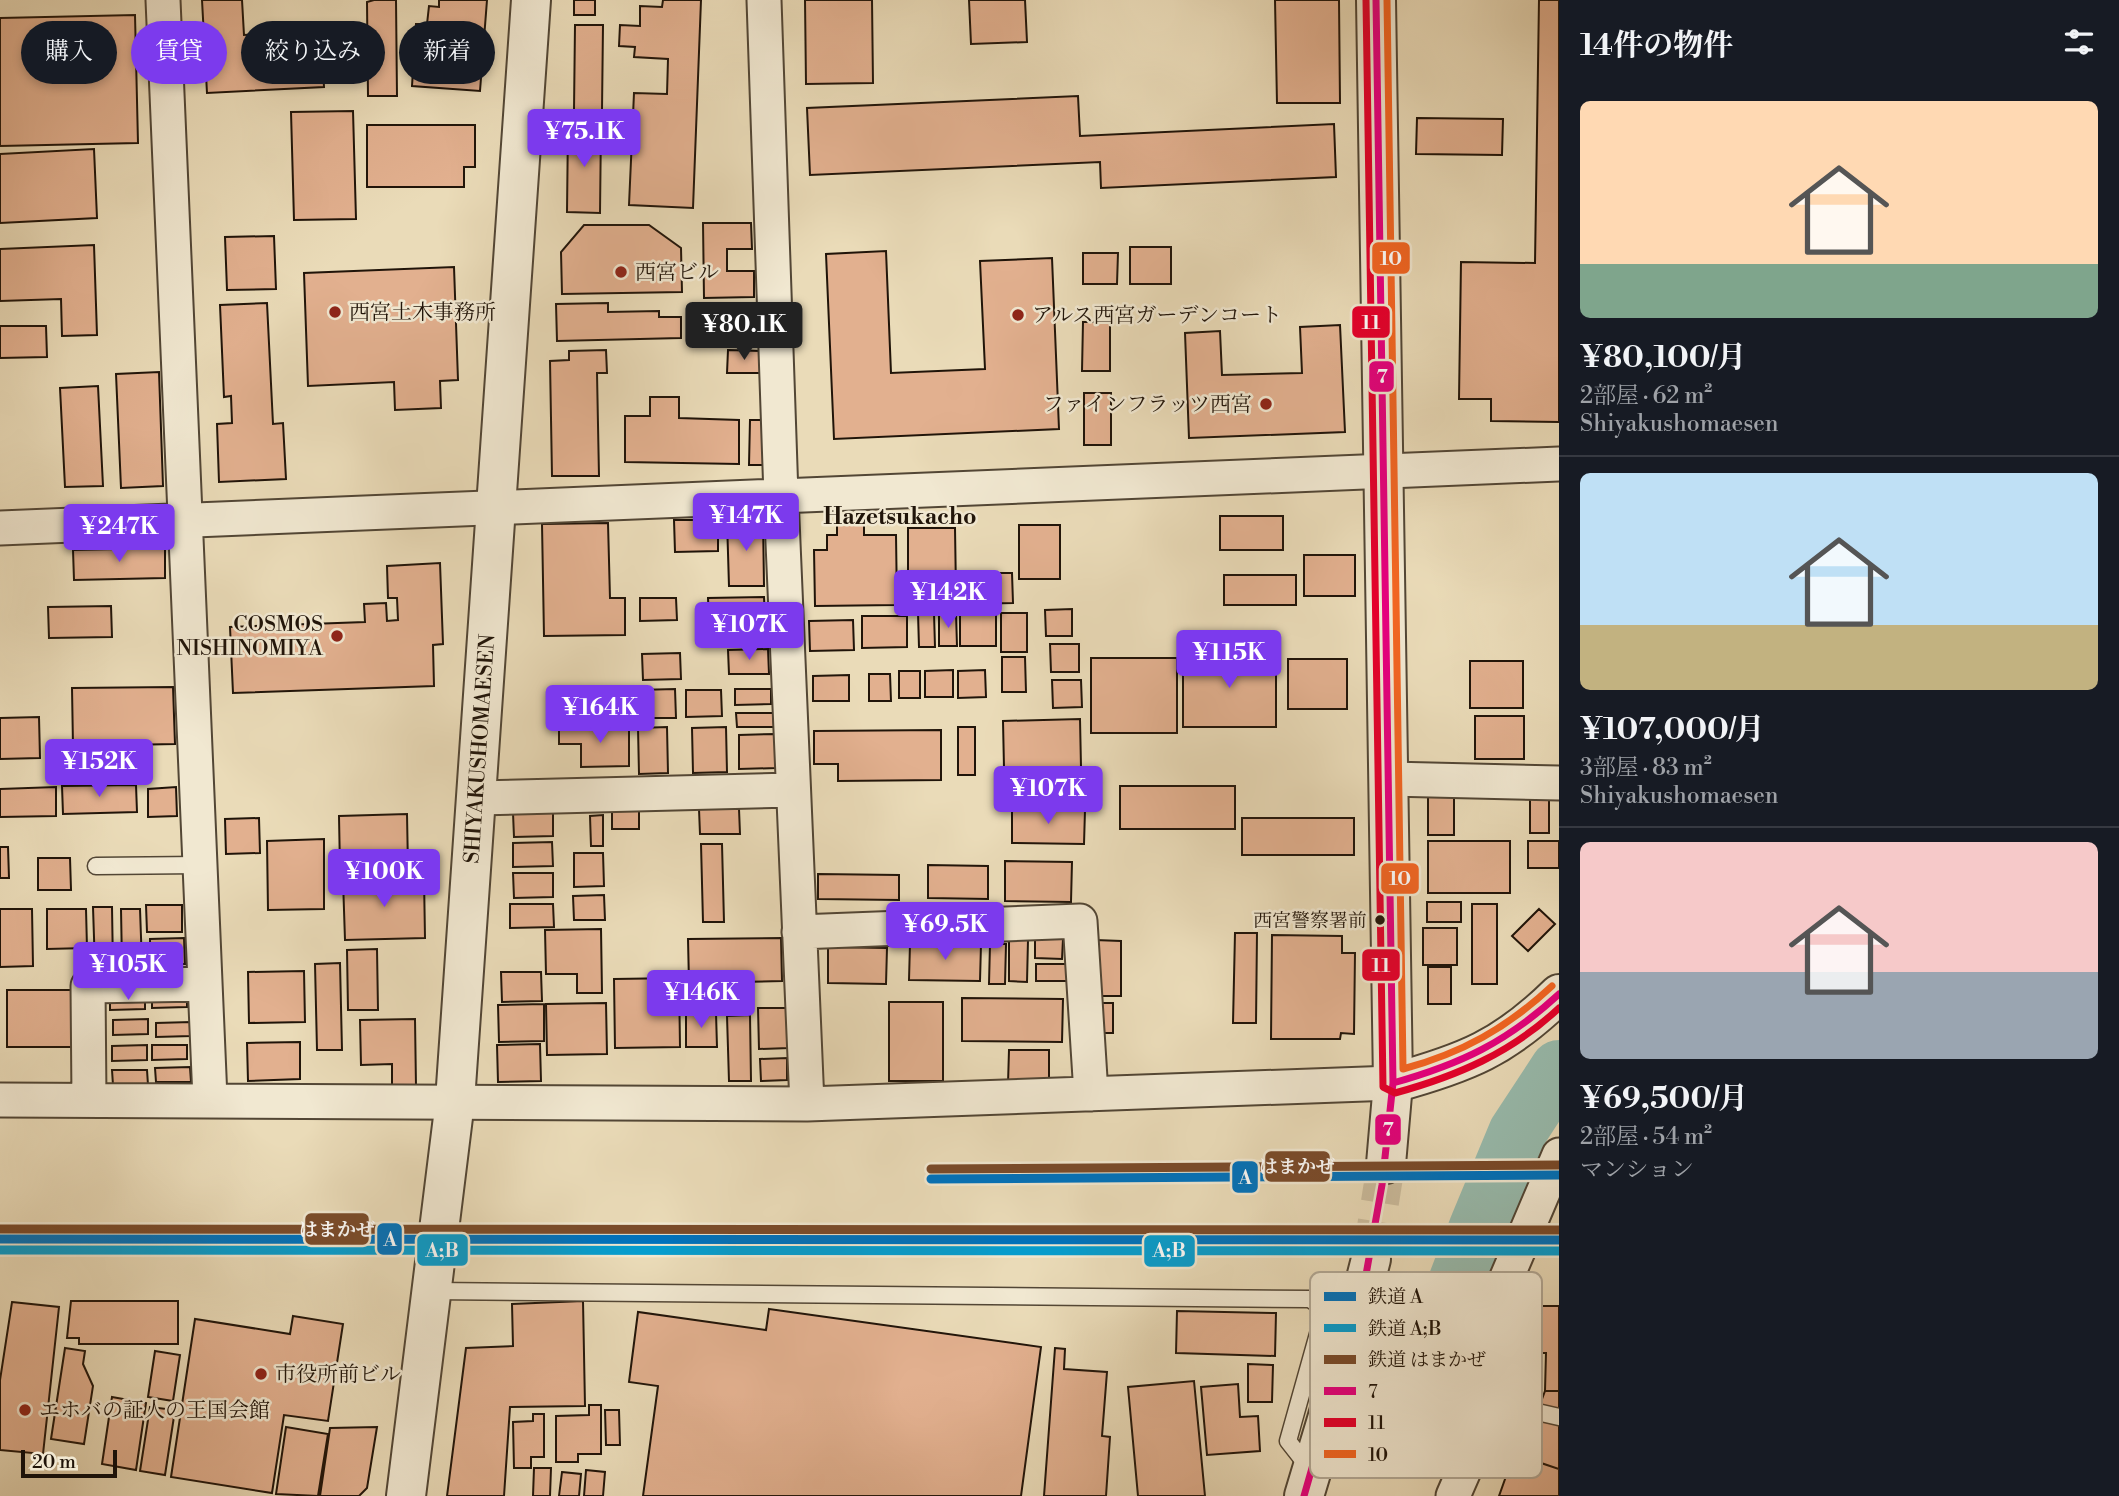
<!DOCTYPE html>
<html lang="ja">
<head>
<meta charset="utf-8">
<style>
  :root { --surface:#171b24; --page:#242831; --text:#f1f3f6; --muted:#9ea1a6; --line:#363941; --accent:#7c3aed }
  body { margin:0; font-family:"Libre Bodoni","Noto Serif JP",serif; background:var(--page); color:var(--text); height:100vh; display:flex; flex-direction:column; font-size:26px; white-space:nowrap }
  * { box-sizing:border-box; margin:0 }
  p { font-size:23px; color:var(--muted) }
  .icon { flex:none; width:38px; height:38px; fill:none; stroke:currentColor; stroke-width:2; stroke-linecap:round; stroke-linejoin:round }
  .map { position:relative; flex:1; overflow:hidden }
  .sheet { display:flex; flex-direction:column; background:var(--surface); width:560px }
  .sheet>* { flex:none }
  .hud { position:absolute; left:21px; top:21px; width:665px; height:63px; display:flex; gap:14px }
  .scale { position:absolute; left:21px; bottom:18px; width:96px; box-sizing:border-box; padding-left:7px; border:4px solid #201409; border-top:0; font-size:19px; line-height:24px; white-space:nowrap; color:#201409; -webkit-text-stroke:5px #f1e8d1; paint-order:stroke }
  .price { position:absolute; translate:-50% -60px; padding:0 16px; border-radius:7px; background:var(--accent); color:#fff; font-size:23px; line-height:46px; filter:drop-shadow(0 2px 4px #0008) }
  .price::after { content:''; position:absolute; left:50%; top:42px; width:21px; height:16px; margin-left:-10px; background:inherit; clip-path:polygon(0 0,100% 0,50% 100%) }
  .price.current { background:#222; color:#fff }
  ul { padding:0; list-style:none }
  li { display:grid; align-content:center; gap:14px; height:371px; padding:0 21px }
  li+li { border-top:2px solid var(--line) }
  li span { display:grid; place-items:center; height:217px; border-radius:10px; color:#555 }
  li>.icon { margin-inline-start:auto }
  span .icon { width:126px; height:126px; fill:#fffc; stroke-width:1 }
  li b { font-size:30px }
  h2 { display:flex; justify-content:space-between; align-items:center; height:84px; padding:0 21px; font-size:30px }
  .chip { padding:0 24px; border-radius:32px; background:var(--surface); box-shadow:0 4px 10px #0003; font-size:24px; line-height:63px }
  .chip.current { background:var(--accent); color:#fff }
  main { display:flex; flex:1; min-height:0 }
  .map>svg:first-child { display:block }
</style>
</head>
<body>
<main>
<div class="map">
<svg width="1559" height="1496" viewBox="0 0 1559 1496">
  <rect width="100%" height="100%" fill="#eadbb8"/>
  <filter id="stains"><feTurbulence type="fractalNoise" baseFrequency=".00286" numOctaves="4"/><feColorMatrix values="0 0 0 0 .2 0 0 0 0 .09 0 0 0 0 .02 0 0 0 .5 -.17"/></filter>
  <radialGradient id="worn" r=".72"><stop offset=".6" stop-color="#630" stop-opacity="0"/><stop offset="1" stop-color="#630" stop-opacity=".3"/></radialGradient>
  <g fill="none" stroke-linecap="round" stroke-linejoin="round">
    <!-- river -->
    <path stroke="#98bbad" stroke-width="58" d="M1411,1403L1478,1227L1517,1133L1559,1069"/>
  </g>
  <!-- building -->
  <path fill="#e2b08f" stroke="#201409" stroke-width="2" d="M202,0H242L244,35L321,30L324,87L207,93Z
    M374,0H396L397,96H368L367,2Z
    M439,0H487L480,91L412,86L416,24H427L429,6L439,7Z
    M574,0H595V15H574Z
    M663,0H701L693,208L629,205L634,93L667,94L668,59L634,57L635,47L619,46L620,25L640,26V6L662,7Z
    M805,0H872L873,83L806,84Z
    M969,0H1025L1027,42L971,44Z
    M1275,0H1339L1340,103H1277Z
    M1539,0H1559V422L1491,421V399H1459L1461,262L1535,263Z
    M135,15L138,143L0,146V18Z
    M575,25H603L602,110H574Z
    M1078,96L1080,136L1334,124L1336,177L1101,188L1100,162L810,175L807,108Z
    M353,111L356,219L294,220L291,112Z
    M1417,118L1503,119L1502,155L1416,154Z
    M367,125H475V167H464V187H367Z
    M568,125H601L600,213L567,212Z
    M94,149L97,218L0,223V154Z
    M703,223H751L752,249H727V271H754V297L704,298Z
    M584,225H649L681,248L682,292L562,294L561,252Z
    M274,236L276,289L227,290L225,237Z
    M94,245L97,335L62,336L61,299L0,301V249Z
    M1130,247H1171V284H1130Z
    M886,251L891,373L985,369L980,261L1052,258L1059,429L834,439L826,254Z
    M1083,253H1118L1117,284H1083Z
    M454,267L458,380L440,381L441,408L395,410L394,382L308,386L304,273Z
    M267,303L273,424L283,423L286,479L219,482L217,424L232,423L231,396L224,397L220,305Z
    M608,303V312L659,311V317H681V338L557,341L556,304Z
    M696,309L750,310V340L696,339Z
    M1083,322H1110V371H1082Z
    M1340,325L1345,432L1189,438L1185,333L1220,331L1222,375L1302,373L1300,327Z
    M0,326H46L47,357L0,358Z
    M606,350L607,373H597L599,476H552L550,361L569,360V351Z
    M728,350L761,351V373H727Z
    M159,372L163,486L121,488L116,374Z
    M98,386L103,486L65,487L60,388Z
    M1084,393H1111V445H1084Z
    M650,397H679V418L739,420V464L625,462V416H650Z
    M750,420H766V465H749Z
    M864,514V535H896L897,605L815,606L814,550H827V535H837V515Z
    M1220,516H1283V550H1220Z
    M763,519L764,586H729L727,520Z
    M674,520H718V551L675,552Z
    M608,523L610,598H625V635L544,636L542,524Z
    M1019,525H1060V579H1019Z
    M908,528H955L956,592H908Z
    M165,548V578L74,580L73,550Z
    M1304,555H1355V596H1304Z
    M440,563L443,644L433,645L434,686L233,693L230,627L365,622L364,604L386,603L387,621L398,620L397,598H388L387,566Z
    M965,573H1012L1013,603L965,604Z
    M1224,575H1296V605H1224Z
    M764,597L765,620L709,621L708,598Z
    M640,598H676L677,620L640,621Z
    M111,606L112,637L49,638L48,607Z
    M1072,609V636H1046L1045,610Z
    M918,613H934L935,647H919Z
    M939,613H956L957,646H939Z
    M1001,613H1027V652H1001Z
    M960,614H996V646H960Z
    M862,616H907V647L862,648Z
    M853,620L854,650L810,651L809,621Z
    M1050,644H1079V672H1051Z
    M768,649L769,674H729L728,650Z
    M680,653L681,679L643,680L642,654Z
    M1183,653H1276V727H1183Z
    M1002,657H1025L1026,692H1002Z
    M1091,658H1177V733H1091Z
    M1288,659H1347V709H1288Z
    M1470,661H1523V708H1470Z
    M953,670V697H925V671Z
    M985,670L986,697L958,698V671Z
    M899,671H920V698H899Z
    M869,674H890L891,701H869Z
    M849,675V701H813V676Z
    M1052,680H1081L1082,707L1053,708Z
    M173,687L175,744L73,746L72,688Z
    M675,689L676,718H639V690Z
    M735,689H771V704L735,705Z
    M686,690H721L722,716L686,717Z
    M736,713H773L774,727H737Z
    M1475,716H1524V759H1475Z
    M39,717L40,758L0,759V718Z
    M1080,719L1081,767L1004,768L1003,721Z
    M629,726V766L581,767V744H559V728Z
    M667,727L668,773L639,774L638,728Z
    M726,727L727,772L693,773L692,728Z
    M958,727H975V775H958Z
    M941,730V780L838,781V764H814V731Z
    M775,734L776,768L739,769V735Z
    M136,785L137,812L63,814L62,786Z
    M1120,786H1235V829H1120Z
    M56,787V816L0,817V789Z
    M176,787L177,816L148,817V789Z
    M1428,792H1454V835H1428Z
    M1530,798H1549V833H1530Z
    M612,809H639V829H612Z
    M699,809H739L740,834H700Z
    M1012,809L1085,810L1084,844L1012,843Z
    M553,812V836L514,837L513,813Z
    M407,814L408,868L340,869L339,816Z
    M603,815V846H591L590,816Z
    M259,818L260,853L226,854L225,819Z
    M1242,818H1354V855H1242Z
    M324,839V909L268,910L267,841Z
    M1428,841H1510V893H1428Z
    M1528,841H1559V868H1528Z
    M552,842L553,866L513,867V843Z
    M701,844H722L724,922H703Z
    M0,847H8L9,878H0Z
    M574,853H603L604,886L574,887Z
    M38,858H70L71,890H38Z
    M1005,861L1072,862L1071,902L1005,901Z
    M928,865L988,866V899L928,898Z
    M513,873H553V897L514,898Z
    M818,874L899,875V900L818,899Z
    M424,878L425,938L345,940L343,880Z
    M604,895L605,920H574L573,896Z
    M1427,902H1461V922H1427Z
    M510,904H553L554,927L510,928Z
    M1472,904H1497V984H1472Z
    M146,905H182V932H147Z
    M93,907H112L113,968H95Z
    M0,909H32L33,966L0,967Z
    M47,909H86L87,948L47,949Z
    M121,909H140L142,965H122Z
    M1539,909L1555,924L1528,951L1512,936Z
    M1423,928H1457V965H1423Z
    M601,929L602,993H577V974H546L545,930Z
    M1235,933H1257L1256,1023H1233Z
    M1272,935L1342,936V953H1355L1354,1034L1341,1033L1340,1039H1271Z
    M184,938L185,964H150V939Z
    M781,938L782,981L689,983L688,939Z
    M1009,939L1028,940L1027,982L1009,981Z
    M1035,939H1063L1062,959L1035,958Z
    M1095,940L1121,941V996H1095Z
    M910,944H981L980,981L909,980Z
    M990,944H1006L1005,984H989Z
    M828,947L887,948L886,984L828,983Z
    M377,949L378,1010H348L347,950Z
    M340,963L342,1050H317L315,964Z
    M1036,964H1067V981H1036Z
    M1428,967H1451V1004H1428Z
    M304,971L305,1022L249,1023L248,972Z
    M501,972H541L542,1001L502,1002Z
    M679,978L680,1047L615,1048L614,979Z
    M7,990H75V1047H7Z
    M152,993H187V1007L152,1008Z
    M145,995V1009L110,1010V996Z
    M962,998L1063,999L1062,1042L962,1041Z
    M889,1002H943V1081H889Z
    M606,1003L607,1054L547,1055L546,1004Z
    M1101,1003H1113V1033H1100Z
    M544,1004V1041L499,1042L498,1005Z
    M758,1008H789V1048L759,1049Z
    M686,1013H716L717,1047H686Z
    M750,1015L751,1081H729L727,1016Z
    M148,1019V1034L113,1035V1020Z
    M415,1019L416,1087L392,1088V1064L361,1065L360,1020Z
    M191,1022V1036L156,1037V1023Z
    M300,1042V1079L248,1081L247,1043Z
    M540,1044L541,1081L498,1082L497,1045Z
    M147,1045V1060L112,1061V1046Z
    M152,1045H187V1059L152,1060Z
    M1009,1050H1049V1084H1008Z
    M787,1058V1080L761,1081L760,1059Z
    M190,1067L191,1082H156L155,1068Z
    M112,1070H147L148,1085H113Z
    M71,1301H178V1344H79V1338H67Z
    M583,1301L585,1406L510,1407L504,1496H447L466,1348L513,1346L512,1304Z
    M12,1302L59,1307L43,1454L0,1450V1380Z
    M1531,1306H1559V1391H1545L1546,1353H1530Z
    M769,1309L1041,1347L1021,1496H643L658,1386L629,1382L638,1312L766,1330Z
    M1177,1311L1276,1313L1275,1356L1176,1353Z
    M293,1316L343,1324L328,1421L284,1415L272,1493L171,1477L195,1319L290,1334Z
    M65,1348L85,1351L83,1364L93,1386L84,1444L51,1439Z
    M1055,1348L1065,1349L1064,1369L1107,1372L1102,1436L1110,1437L1106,1496H1044Z
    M155,1351L180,1355L173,1401L148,1397Z
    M1248,1364L1273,1365L1272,1402H1248Z
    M1194,1381L1205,1496H1138L1128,1387Z
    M1238,1384L1240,1417L1258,1416L1260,1451L1207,1455L1201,1387Z
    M1545,1391H1559V1469L1521,1456Z
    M112,1397L146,1403L136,1470L102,1464Z
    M589,1405H601V1454H578V1462H556V1416L589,1415Z
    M150,1407L175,1410L165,1475L140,1471Z
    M605,1410H619L620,1445H606Z
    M533,1414H544V1457H531V1468H514L513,1422L533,1421Z
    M286,1427L328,1434L318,1496L276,1494Z
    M377,1427L367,1488L359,1496H320L330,1428Z
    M1514,1454L1559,1469V1496H1499Z
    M534,1468H551L550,1496H533Z
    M586,1470L605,1472L603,1496H584Z
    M562,1472L581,1474L579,1496H559Z"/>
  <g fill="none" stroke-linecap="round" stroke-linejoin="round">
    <!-- tertiary-tunnel -->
    <path stroke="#ccbd9e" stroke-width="38" stroke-dasharray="38 19" stroke-linecap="butt" d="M1371,1259L1386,1164"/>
    <defs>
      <path id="service" d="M96,866L200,865
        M432,1291L1310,1299L1325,1309L1288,1441L1310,1469
        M1494,1402L1559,1417"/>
      <path id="minor" d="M163,0L210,1099
        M764,0L781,496L807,1104
        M0,528L1559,464
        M1389,779L1559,783
        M477,798L793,790
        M799,932L1080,921L1091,1094
        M89,1099L88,986L205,984
        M0,1100L807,1104L1393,1083
        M1453,1496L1494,1402L1501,1291L1559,1155"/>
      <g id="tertiary">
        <path d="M1376,0L1393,1083L1386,1164"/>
        <path d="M1393,1083C1466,1063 1504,1048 1559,994"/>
        <path id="s1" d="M406,1496L455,1101L531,0"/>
        <path d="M1304,1496L1347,1353L1371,1259"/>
      </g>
    </defs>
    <!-- service casing -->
    <use href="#service" stroke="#524635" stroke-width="19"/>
    <!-- minor casing -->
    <use href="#minor" stroke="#524635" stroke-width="37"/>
    <!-- tertiary casing -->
    <use href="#tertiary" stroke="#524635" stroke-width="42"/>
    <!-- service -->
    <use href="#service" stroke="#f1e8d1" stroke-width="16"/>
    <!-- minor -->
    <use href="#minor" stroke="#f1e8d1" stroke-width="33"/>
    <!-- tertiary -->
    <use href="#tertiary" stroke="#f1e8d1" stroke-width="38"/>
    <defs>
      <path id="bus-1" d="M1393,1083C1461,1064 1507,1042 1559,994
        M1304,1496L1364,1286L1382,1185L1393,1083L1376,0"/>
      <path id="bus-2" d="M1366,0L1383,1087L1395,1093C1457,1076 1511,1053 1559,1008"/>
      <path id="bus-3" d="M1387,0L1403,1069C1462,1053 1507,1028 1552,986"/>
    </defs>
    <!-- bus-1 casing -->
    <use href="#bus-1" stroke="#f1e8d1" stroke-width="12"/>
    <!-- bus-2 casing -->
    <use href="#bus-2" stroke="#f1e8d1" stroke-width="12"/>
    <!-- bus-3 casing -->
    <use href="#bus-3" stroke="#f1e8d1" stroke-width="12"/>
    <!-- bus-1 -->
    <use href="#bus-1" stroke="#e5007d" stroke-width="7"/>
    <!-- bus-2 -->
    <use href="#bus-2" stroke="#e4002b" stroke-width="7"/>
    <!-- bus-3 -->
    <use href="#bus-3" stroke="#f26522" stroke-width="7"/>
    <defs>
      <path id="rail-1" d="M931,1179L1559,1175
        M0,1239L1559,1240"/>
      <path id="rail-2" d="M0,1250L1559,1251"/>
      <path id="rail-3" d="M931,1169L1559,1165
        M0,1229L1559,1230"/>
    </defs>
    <!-- rail-1 casing -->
    <use href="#rail-1" stroke="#f1e8d1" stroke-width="14"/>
    <!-- rail-2 casing -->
    <use href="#rail-2" stroke="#f1e8d1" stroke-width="14"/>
    <!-- rail-3 casing -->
    <use href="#rail-3" stroke="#f1e8d1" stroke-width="14"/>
    <!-- rail-1 -->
    <use href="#rail-1" stroke="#0072bc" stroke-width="9"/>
    <!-- rail-2 -->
    <use href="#rail-2" stroke="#069dce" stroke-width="9"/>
    <!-- rail-3 -->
    <use href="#rail-3" stroke="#7a4b2a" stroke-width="9"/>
  </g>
  <!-- markers -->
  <g fill="#8f2418" stroke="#f1e8d1" stroke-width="2.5">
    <circle cx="621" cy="272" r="7"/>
    <circle cx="335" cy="312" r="7"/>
    <circle cx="1018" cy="315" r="7"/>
    <circle cx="1266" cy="404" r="7"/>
    <circle cx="337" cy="636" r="7"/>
    <circle cx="261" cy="1374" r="7"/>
    <circle cx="25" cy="1410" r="7"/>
  </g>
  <circle fill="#201409" stroke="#f1e8d1" stroke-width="2.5" cx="1380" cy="920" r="6"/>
  <g text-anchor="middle" stroke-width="5" stroke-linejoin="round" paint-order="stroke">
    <!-- bus labels -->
    <g font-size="19" fill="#201409" stroke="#f1e8d1" text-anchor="end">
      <text x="1367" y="927">西宮警察署前</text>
    </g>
    <!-- poi labels -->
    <g font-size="21" fill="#201409" stroke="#f1e8d1" text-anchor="start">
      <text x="635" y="279">西宮ビル</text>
      <text x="349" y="319">西宮土木事務所</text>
      <text x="1032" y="322">アルス西宮ガーデンコート</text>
      <text x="1252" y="411" text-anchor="end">ファインフラッツ西宮</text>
      <text x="323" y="631" text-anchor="end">COSMOS<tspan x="323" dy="24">NISHINOMIYA</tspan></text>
      <text x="275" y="1381">市役所前ビル</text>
      <text x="39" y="1417">エホバの証人の王国会館</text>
    </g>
    <!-- street labels -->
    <g font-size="21" fill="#201409" stroke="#f1e8d1">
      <text dy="7" stroke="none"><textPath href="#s1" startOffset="751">SHIYAKUSHOMAESEN</textPath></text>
    </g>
    <!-- neighbourhood labels -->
    <g font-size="23" font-weight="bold" fill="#201409" stroke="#f1e8d1">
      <text x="900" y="524">Hazetsukacho</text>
    </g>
  </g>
  <!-- legend -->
  <rect x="1310" y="1272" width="232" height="206" rx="10" fill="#f1e8d1" stroke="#b2a895" stroke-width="2"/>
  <rect x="1324" y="1292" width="32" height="9" fill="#0072bc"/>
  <rect x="1324" y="1324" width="32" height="8" fill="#069dce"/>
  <rect x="1324" y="1355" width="32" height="9" fill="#7a4b2a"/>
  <rect x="1324" y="1387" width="32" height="8" fill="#e5007d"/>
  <rect x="1324" y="1418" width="32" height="9" fill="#e4002b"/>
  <rect x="1324" y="1450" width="32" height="8" fill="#f26522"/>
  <g font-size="19" fill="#201409">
    <text x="1368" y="1303">鉄道 A</text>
    <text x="1368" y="1335">鉄道 A;B</text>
    <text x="1368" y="1366">鉄道 はまかぜ</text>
    <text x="1368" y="1398">7</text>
    <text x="1368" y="1429">11</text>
    <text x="1368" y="1461">10</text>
  </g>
  <g stroke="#f1e8d1" stroke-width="2.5">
    <rect x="1371" y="241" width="40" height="34" rx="7" fill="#f26522"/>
    <rect x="1351" y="305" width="40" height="34" rx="7" fill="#e4002b"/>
    <rect x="1368" y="360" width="27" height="33" rx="7" fill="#e5007d"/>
    <rect x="1380" y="862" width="40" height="33" rx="7" fill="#f26522"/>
    <rect x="1361" y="948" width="40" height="34" rx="7" fill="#e4002b"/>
    <rect x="1374" y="1113" width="28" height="33" rx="7" fill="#e5007d"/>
    <rect x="1264" y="1150" width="67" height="33" rx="7" fill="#7a4b2a"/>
    <rect x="1231" y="1160" width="28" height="34" rx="7" fill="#0072bc"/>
    <rect x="304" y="1212" width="66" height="34" rx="7" fill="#7a4b2a"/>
    <rect x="376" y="1222" width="27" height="34" rx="7" fill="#0072bc"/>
    <rect x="416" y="1233" width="53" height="34" rx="7" fill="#069dce"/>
    <rect x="1143" y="1234" width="53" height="34" rx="7" fill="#069dce"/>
  </g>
  <g font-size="19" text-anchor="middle" font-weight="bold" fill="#fff">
    <text x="1391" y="265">10</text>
    <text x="1371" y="329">11</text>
    <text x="1382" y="383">7</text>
    <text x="1400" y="885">10</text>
    <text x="1381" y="972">11</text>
    <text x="1388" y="1136">7</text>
    <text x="1297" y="1173">はまかぜ</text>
    <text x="1245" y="1184">A</text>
    <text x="337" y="1236">はまかぜ</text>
    <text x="390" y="1246">A</text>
    <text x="442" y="1257">A;B</text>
    <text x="1169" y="1257">A;B</text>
  </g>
  <rect width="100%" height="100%" filter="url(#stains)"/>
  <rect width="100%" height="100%" fill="url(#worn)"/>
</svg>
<div class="scale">20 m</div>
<b class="price" style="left:584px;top:169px">¥75.1K</b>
<b class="price current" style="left:744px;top:362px">¥80.1K</b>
<b class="price" style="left:746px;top:553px">¥147K</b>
<b class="price" style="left:119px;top:564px">¥247K</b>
<b class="price" style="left:948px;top:630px">¥142K</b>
<b class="price" style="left:749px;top:662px">¥107K</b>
<b class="price" style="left:1229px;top:690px">¥115K</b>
<b class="price" style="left:600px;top:745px">¥164K</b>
<b class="price" style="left:99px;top:799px">¥152K</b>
<b class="price" style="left:1048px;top:826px">¥107K</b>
<b class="price" style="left:384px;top:909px">¥100K</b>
<b class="price" style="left:945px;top:962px">¥69.5K</b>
<b class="price" style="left:128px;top:1002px">¥105K</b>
<b class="price" style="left:701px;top:1030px">¥146K</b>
<div class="hud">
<a class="chip">購入</a>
<a class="chip current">賃貸</a>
<a class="chip">絞り込み</a>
<a class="chip">新着</a>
</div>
</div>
<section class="sheet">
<h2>14件の物件<svg class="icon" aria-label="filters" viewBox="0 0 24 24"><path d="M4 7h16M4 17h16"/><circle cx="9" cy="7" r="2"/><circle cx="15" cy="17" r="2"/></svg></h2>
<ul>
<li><span style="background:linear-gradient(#ffd9b3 75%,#7fa58c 0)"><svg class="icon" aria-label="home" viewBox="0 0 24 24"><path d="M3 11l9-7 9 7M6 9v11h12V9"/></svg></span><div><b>¥80,100/月</b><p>2部屋 · 62 m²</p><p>Shiyakushomaesen</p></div></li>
<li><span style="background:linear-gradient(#bfe0f5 70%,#c2b280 0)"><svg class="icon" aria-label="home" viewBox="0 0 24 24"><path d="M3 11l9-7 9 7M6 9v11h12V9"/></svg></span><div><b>¥107,000/月</b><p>3部屋 · 83 m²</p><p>Shiyakushomaesen</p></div></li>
<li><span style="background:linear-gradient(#f6c9c9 60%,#9aa5b1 0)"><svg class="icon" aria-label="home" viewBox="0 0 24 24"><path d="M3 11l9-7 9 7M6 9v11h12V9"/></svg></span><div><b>¥69,500/月</b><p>2部屋 · 54 m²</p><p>マンション</p></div></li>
</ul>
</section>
</main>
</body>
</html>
